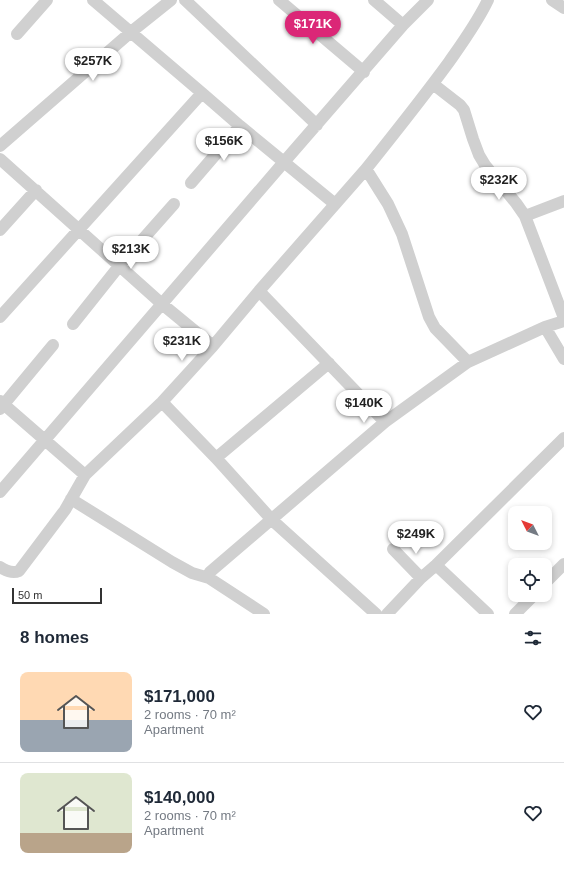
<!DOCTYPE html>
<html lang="en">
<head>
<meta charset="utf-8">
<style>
  :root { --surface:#fff; --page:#f6f6f7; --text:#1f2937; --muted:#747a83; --line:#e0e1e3; --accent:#db2777 }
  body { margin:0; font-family:Helvetica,sans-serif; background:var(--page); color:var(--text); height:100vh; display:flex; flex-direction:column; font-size:15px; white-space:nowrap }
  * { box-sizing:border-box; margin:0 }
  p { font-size:13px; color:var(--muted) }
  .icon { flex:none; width:22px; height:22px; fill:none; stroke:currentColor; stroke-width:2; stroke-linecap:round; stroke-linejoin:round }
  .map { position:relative; height:614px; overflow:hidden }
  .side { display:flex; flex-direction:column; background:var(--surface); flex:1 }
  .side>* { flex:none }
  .needle { width:26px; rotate:312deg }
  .tools { position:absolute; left:508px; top:506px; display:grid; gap:8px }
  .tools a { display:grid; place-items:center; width:44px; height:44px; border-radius:8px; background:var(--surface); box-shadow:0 2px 6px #0003; font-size:20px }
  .scale { position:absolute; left:12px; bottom:10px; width:90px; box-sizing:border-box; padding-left:4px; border:2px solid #333; border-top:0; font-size:11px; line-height:14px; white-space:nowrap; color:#333; -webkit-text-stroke:3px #fff; paint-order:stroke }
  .price { position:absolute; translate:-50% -34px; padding:0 9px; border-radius:14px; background:#fff; color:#222; font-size:13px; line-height:26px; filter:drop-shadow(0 1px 2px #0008) }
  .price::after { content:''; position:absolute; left:50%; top:24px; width:12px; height:9px; margin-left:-6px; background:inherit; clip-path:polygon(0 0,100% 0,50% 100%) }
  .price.on { background:var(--accent); color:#fff }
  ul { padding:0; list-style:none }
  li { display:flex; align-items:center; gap:12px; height:100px; padding:0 20px }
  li+li { border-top:1px solid var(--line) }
  li span { display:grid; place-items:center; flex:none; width:112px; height:80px; border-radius:8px; color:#555 }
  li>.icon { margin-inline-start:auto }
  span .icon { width:48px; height:48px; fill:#fffc; stroke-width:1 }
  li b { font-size:17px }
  h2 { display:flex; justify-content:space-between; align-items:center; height:48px; padding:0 20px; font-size:17px }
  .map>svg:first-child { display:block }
</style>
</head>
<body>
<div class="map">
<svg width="564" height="614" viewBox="0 0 564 614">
  <rect width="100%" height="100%" fill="#fff"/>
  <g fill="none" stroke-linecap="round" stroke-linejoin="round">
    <!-- street -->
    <path stroke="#d0d0d0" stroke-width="12" d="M93,0L202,93L240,126L335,204
      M185,0L317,125
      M279,0L364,72
      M374,0L403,25
      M552,0L564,8
      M17,34L47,0
      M433,84L460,105L464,110L473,139L479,155L485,165L516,203L525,216L564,318
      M0,146L131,32L171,0
      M0,159L162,304L213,346
      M191,183L240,126
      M525,216L564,201
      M0,230L36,190
      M259,291L385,422
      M0,317L202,93
      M73,324L120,265L174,204
      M545,327L564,359
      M468,362L435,328L429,317L402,234L388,204L366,169C394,134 422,99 449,62C463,42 477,23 488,0
      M0,401L85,475
      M162,402L216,458L272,520L376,614
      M0,409L53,345
      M216,458L329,363
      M0,492L284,162L403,25L428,0
      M71,499L172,562L192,573L209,578L264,614
      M393,549L421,578
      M436,565L488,614
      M0,567C6,571 12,574 19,571L65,510L85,475L162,402L213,346L259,291L366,169
      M209,578L210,572L385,422L468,362L545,327L564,321
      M545,583L564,564
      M387,614L421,578L436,565L564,438
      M515,614L534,595"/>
  </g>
</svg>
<div class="tools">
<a><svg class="needle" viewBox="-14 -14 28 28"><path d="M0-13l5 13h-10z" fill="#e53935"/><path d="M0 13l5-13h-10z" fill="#747a83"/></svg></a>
<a><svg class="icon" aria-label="locate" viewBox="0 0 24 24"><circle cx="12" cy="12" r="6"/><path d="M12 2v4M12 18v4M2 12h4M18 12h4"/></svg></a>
</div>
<div class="scale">50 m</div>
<b class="price on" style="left:313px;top:45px">$171K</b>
<b class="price" style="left:93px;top:82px">$257K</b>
<b class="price" style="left:224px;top:162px">$156K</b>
<b class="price" style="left:499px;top:201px">$232K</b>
<b class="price" style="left:131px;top:270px">$213K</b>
<b class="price" style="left:182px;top:362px">$231K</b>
<b class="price" style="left:364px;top:424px">$140K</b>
<b class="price" style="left:416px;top:555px">$249K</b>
</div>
<section class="side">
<h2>8 homes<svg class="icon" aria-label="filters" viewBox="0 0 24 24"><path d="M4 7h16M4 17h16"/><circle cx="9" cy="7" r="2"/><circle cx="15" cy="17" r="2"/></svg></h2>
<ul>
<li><span style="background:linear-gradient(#ffd9b3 60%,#9aa5b1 0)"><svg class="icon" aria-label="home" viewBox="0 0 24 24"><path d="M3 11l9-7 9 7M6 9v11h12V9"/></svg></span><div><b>$171,000</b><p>2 rooms · 70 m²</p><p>Apartment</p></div><svg class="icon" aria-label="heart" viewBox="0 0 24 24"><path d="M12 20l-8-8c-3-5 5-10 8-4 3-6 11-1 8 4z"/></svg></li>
<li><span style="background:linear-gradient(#dfe7d0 75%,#b9a48a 0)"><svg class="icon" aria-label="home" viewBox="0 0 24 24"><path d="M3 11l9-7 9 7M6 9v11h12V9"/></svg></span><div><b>$140,000</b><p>2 rooms · 70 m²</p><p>Apartment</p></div><svg class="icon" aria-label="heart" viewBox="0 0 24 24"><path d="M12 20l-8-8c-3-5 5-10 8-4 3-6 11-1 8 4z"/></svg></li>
</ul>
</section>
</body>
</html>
